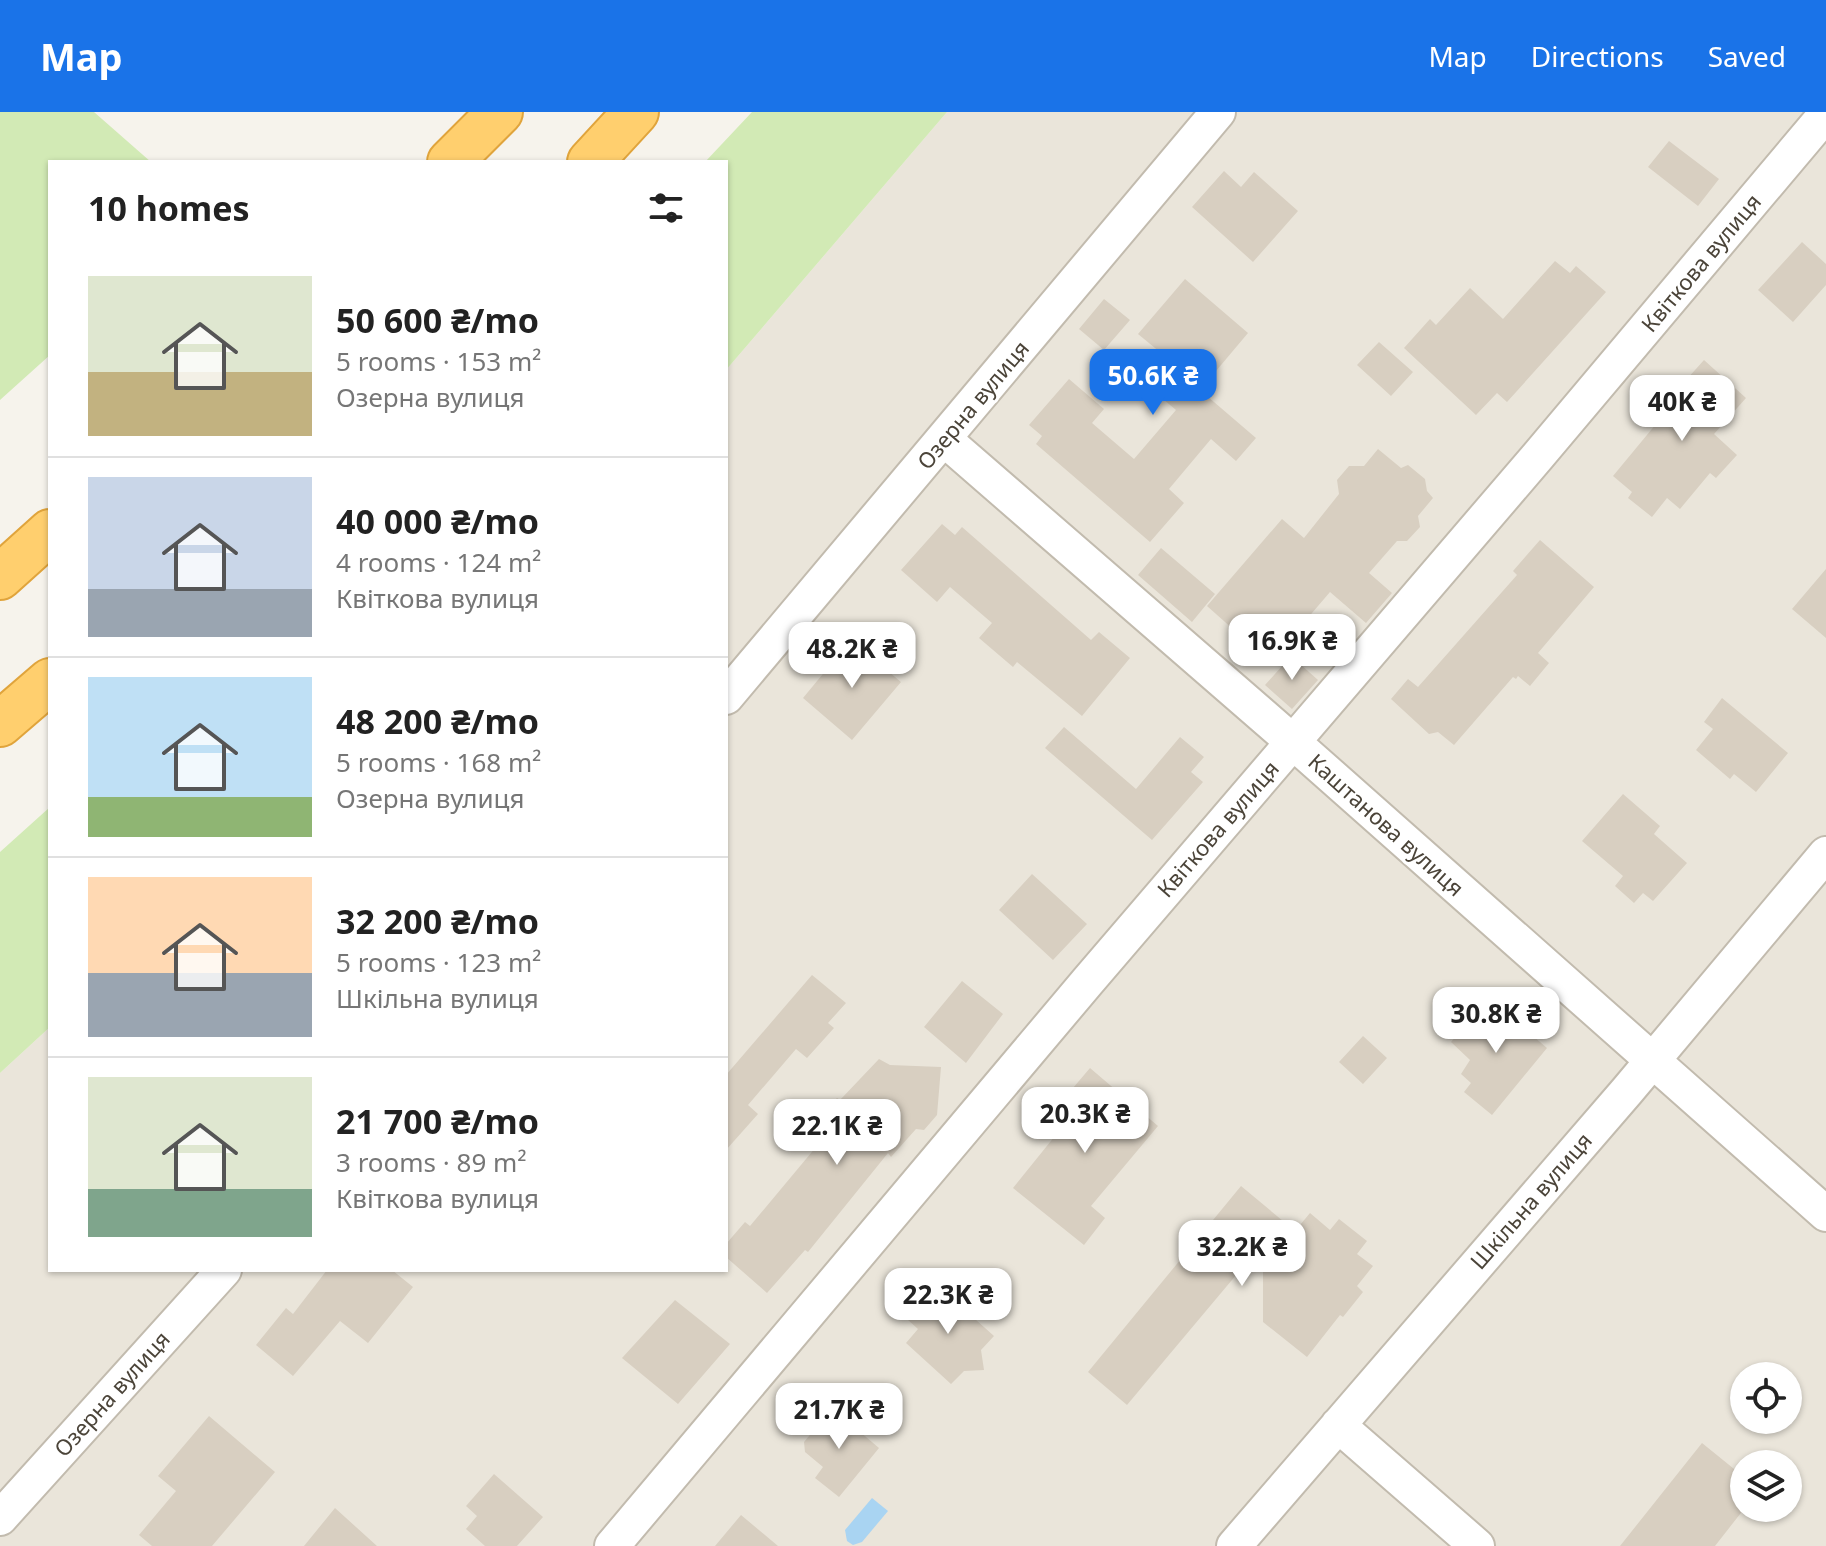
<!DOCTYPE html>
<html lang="en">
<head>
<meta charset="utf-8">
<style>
  :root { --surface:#fff; --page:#f6f6f6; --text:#222; --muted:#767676; --line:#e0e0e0; --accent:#1a73e8 }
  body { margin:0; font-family:"Noto Sans",sans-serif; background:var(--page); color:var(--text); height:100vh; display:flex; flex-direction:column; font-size:30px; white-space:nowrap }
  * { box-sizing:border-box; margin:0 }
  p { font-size:26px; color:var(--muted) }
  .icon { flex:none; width:44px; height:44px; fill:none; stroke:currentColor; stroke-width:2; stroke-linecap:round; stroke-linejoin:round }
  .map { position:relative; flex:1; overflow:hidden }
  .sheet { position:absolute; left:48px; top:48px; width:680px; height:1112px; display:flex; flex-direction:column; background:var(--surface); border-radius:0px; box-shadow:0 2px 6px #0004 }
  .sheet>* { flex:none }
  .fabs { position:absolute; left:1730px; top:1250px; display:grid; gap:16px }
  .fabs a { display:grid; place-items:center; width:72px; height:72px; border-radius:50%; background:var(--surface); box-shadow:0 2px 6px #0004; font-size:40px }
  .price { position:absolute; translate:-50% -68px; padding:0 18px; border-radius:16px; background:#fff; color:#222; font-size:26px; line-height:52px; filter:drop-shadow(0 2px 4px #0008) }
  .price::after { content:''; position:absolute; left:50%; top:48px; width:24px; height:18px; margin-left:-12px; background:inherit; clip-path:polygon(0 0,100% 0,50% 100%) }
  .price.on { background:var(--accent); color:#fff }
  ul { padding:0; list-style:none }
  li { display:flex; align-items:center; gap:24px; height:200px; padding:0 40px }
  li+li { border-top:2px solid var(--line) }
  li span { display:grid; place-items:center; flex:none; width:224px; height:160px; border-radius:0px; color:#555 }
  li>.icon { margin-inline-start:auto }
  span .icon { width:96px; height:96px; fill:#fffc; stroke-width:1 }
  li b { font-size:34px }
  h2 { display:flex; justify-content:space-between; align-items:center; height:96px; padding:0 40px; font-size:34px }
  header { display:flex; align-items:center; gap:48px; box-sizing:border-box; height:112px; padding:0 40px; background:var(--accent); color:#fff }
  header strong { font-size:38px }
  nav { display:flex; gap:44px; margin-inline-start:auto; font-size:28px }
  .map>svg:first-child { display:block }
</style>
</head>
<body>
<header>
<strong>Map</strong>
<nav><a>Map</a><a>Directions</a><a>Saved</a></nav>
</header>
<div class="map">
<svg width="1826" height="1434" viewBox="0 0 1826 1434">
  <rect width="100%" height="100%" fill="#f6f3ec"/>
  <!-- residential -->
  <path fill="#eae5da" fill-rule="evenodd" d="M947,0H1826V1434H0V961L50,915V1158H726V258ZM1744,1264H1788V1308H1744ZM1744,1352H1788V1396H1744Z"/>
  <!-- green -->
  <path fill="#d2eab5" d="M0,0H94L151,50H50V243L0,288Z
    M752,0H947L726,258V50H705Z
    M50,695V915L0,961V740Z"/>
  <!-- water -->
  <path fill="#a9d4f2" d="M872,1386L888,1399L862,1430L853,1433L847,1429L845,1418Z"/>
  <!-- building -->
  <path fill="#d8cfc1" d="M1669,29L1719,67L1698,94L1648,55Z
    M1224,59L1241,75L1254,60L1298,99L1253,150L1192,95Z
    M1802,130L1826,152V173L1793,210L1758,178Z
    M1555,149L1570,161L1576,154L1606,180L1507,290L1497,281L1476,303L1404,236L1430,207L1436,213L1470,176L1503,207Z
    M1185,167L1248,221L1200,278L1256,326L1236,349L1211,327L1169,377L1184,391L1150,430L1036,332L1042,324L1029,313L1069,267L1104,297L1092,311L1134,347L1176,298L1150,276L1172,250L1138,222Z
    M1104,187L1130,208L1104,238L1079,217Z
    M1379,230L1413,260L1391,284L1357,253Z
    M1704,248L1746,286L1714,322L1737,343L1716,366L1710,361L1680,397L1667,386L1652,405L1628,386L1632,380L1613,364L1656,312L1651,307Z
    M1378,337L1401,356L1408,353L1425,367L1427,379L1433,386L1418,404L1420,415L1407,429H1397L1369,461L1392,481L1366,511L1330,480L1270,550L1207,494L1282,407L1304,426L1339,382L1337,368L1349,354H1364Z
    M942,412L955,423L962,415L1091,528L1099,520L1130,546L1082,604L1017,550L1013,555L979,526L992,511L950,475L937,490L901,458Z
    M1540,428L1594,475L1538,541L1549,551L1530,574L1518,564L1516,567L1513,565L1454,633L1438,620L1429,622L1391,587L1408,567L1418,575L1517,463L1513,459Z
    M1161,436L1215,482L1192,510L1138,463Z
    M1826,457V526L1792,497Z
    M851,528L901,570L852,628L803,586Z
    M1291,544L1318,568L1292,597L1265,573Z
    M1722,586L1788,641L1756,680L1734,662L1730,667L1696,638L1713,617L1704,610Z
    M1064,615L1136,677L1180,625L1204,645L1191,660L1203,670L1152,728L1045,636Z
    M1623,682L1660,714L1654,722L1687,751L1653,789L1643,781L1634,791L1615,774L1623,764L1582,729Z
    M1032,762L1087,812L1053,848L999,798Z
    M812,863L846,891L828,911L834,916L807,946L796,937L748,993L758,1002L726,1038V963Z
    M962,869L1003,902L966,951L924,915Z
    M1489,886L1547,936L1492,1003L1464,980L1471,971L1461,962L1470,948L1451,930Z
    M1363,924L1387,946L1363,972L1339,950Z
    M879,947L890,953L941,955L937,1003L924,1018L916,1017L891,1045L888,1041L808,1140L805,1138L767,1181L726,1145V1132L745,1110L750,1114L826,1023L814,1012L837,986L840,988Z
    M1090,956L1158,1014L1091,1094L1105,1106L1084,1133L1013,1076L1063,1014L1050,1003Z
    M1241,1074L1295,1119L1310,1101L1330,1118L1339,1107L1367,1129L1357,1142L1373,1154L1357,1174L1363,1180L1343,1205L1340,1203L1307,1245L1263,1210V1131L1127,1293L1088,1260Z
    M327,1158H392L413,1175L368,1231L340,1209L293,1264L256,1233L286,1196L293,1202Z
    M938,1174L994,1224L981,1238L984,1258L964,1259L951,1272L906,1231L918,1217L908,1208Z
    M675,1188L730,1232L678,1292L622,1246Z
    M834,1294L861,1316L859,1319L879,1336L839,1385L815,1366L823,1355L805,1340L804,1330Z
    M209,1304L275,1360L212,1434H152L139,1423L176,1379L158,1364Z
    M1702,1331L1744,1365V1397L1715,1434H1620Z
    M494,1362L543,1405L517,1434H485L466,1417L477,1404L466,1394Z
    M335,1396L377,1434H304Z
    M741,1403L778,1434H715Z"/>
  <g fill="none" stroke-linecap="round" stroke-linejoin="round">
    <defs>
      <path id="minor" d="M944,327L1293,630L1826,1102
        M726,585L1218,0
        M1338,1313L1477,1434
        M0,1406L224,1158
        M612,1434L1088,869L1538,344L1826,2
        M1234,1434L1627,979L1826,742"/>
      <path id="highway" d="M450,50L500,0
        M590,50L636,0
        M0,465L50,420
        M0,612L50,569"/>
    </defs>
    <!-- minor casing -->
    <use href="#minor" stroke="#c2bbae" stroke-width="38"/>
    <!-- highway casing -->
    <use href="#highway" stroke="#e0a43c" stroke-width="48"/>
    <!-- minor -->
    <use href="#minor" stroke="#fff" stroke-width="34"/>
    <!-- highway -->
    <use href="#highway" stroke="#ffcf6e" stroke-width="44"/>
  </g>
  <g text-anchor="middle" stroke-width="6" stroke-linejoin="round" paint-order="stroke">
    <!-- street labels -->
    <g font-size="22" fill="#4b4439" stroke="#fff">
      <text transform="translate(1701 151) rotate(-50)" y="8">Квіткова вулиця</text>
      <text transform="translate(973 293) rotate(-50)" y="8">Озерна вулиця</text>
      <text transform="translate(1386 713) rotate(42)" y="8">Каштанова вулиця</text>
      <text transform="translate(1218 717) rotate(-49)" y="8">Квіткова вулиця</text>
      <text transform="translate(1531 1089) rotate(-49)" y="8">Шкільна вулиця</text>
      <text transform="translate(112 1282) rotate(-48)" y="8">Озерна вулиця</text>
    </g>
  </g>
</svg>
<div class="fabs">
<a><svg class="icon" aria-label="locate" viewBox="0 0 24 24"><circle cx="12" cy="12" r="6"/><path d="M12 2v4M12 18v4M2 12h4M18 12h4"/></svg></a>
<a><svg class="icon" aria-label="layers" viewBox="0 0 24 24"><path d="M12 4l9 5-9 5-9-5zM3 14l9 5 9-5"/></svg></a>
</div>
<b class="price on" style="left:1153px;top:305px">50.6K ₴</b>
<b class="price" style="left:1682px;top:331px">40K ₴</b>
<b class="price" style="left:1292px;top:570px">16.9K ₴</b>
<b class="price" style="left:852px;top:578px">48.2K ₴</b>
<b class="price" style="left:1496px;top:943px">30.8K ₴</b>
<b class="price" style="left:1085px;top:1043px">20.3K ₴</b>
<b class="price" style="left:837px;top:1055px">22.1K ₴</b>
<b class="price" style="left:1242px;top:1176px">32.2K ₴</b>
<b class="price" style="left:948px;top:1224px">22.3K ₴</b>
<b class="price" style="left:839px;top:1339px">21.7K ₴</b>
<section class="sheet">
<h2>10 homes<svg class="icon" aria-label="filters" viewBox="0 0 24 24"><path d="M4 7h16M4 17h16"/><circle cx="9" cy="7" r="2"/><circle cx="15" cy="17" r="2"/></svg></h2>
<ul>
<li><span style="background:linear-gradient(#dfe7d0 60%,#c2b280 0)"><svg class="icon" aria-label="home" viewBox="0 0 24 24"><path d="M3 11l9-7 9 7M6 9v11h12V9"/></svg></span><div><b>50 600 ₴/mo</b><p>5 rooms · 153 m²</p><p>Озерна вулиця</p></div></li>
<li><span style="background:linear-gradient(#c9d6e8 70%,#9aa5b1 0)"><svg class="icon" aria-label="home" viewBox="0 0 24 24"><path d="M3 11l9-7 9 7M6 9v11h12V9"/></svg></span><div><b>40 000 ₴/mo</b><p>4 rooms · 124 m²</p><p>Квіткова вулиця</p></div></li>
<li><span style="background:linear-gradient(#bfe0f5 75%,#8fb573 0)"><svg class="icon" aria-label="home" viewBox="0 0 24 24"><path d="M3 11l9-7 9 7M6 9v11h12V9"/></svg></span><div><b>48 200 ₴/mo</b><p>5 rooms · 168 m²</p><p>Озерна вулиця</p></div></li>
<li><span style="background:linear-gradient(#ffd9b3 60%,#9aa5b1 0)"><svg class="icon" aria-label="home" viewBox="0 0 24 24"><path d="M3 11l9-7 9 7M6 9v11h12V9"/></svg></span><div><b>32 200 ₴/mo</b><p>5 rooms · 123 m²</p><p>Шкільна вулиця</p></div></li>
<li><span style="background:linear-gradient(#dfe7d0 70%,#7fa58c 0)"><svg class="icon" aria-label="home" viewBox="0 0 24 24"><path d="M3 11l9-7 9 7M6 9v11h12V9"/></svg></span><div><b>21 700 ₴/mo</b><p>3 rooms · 89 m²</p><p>Квіткова вулиця</p></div></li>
</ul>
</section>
</div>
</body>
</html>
